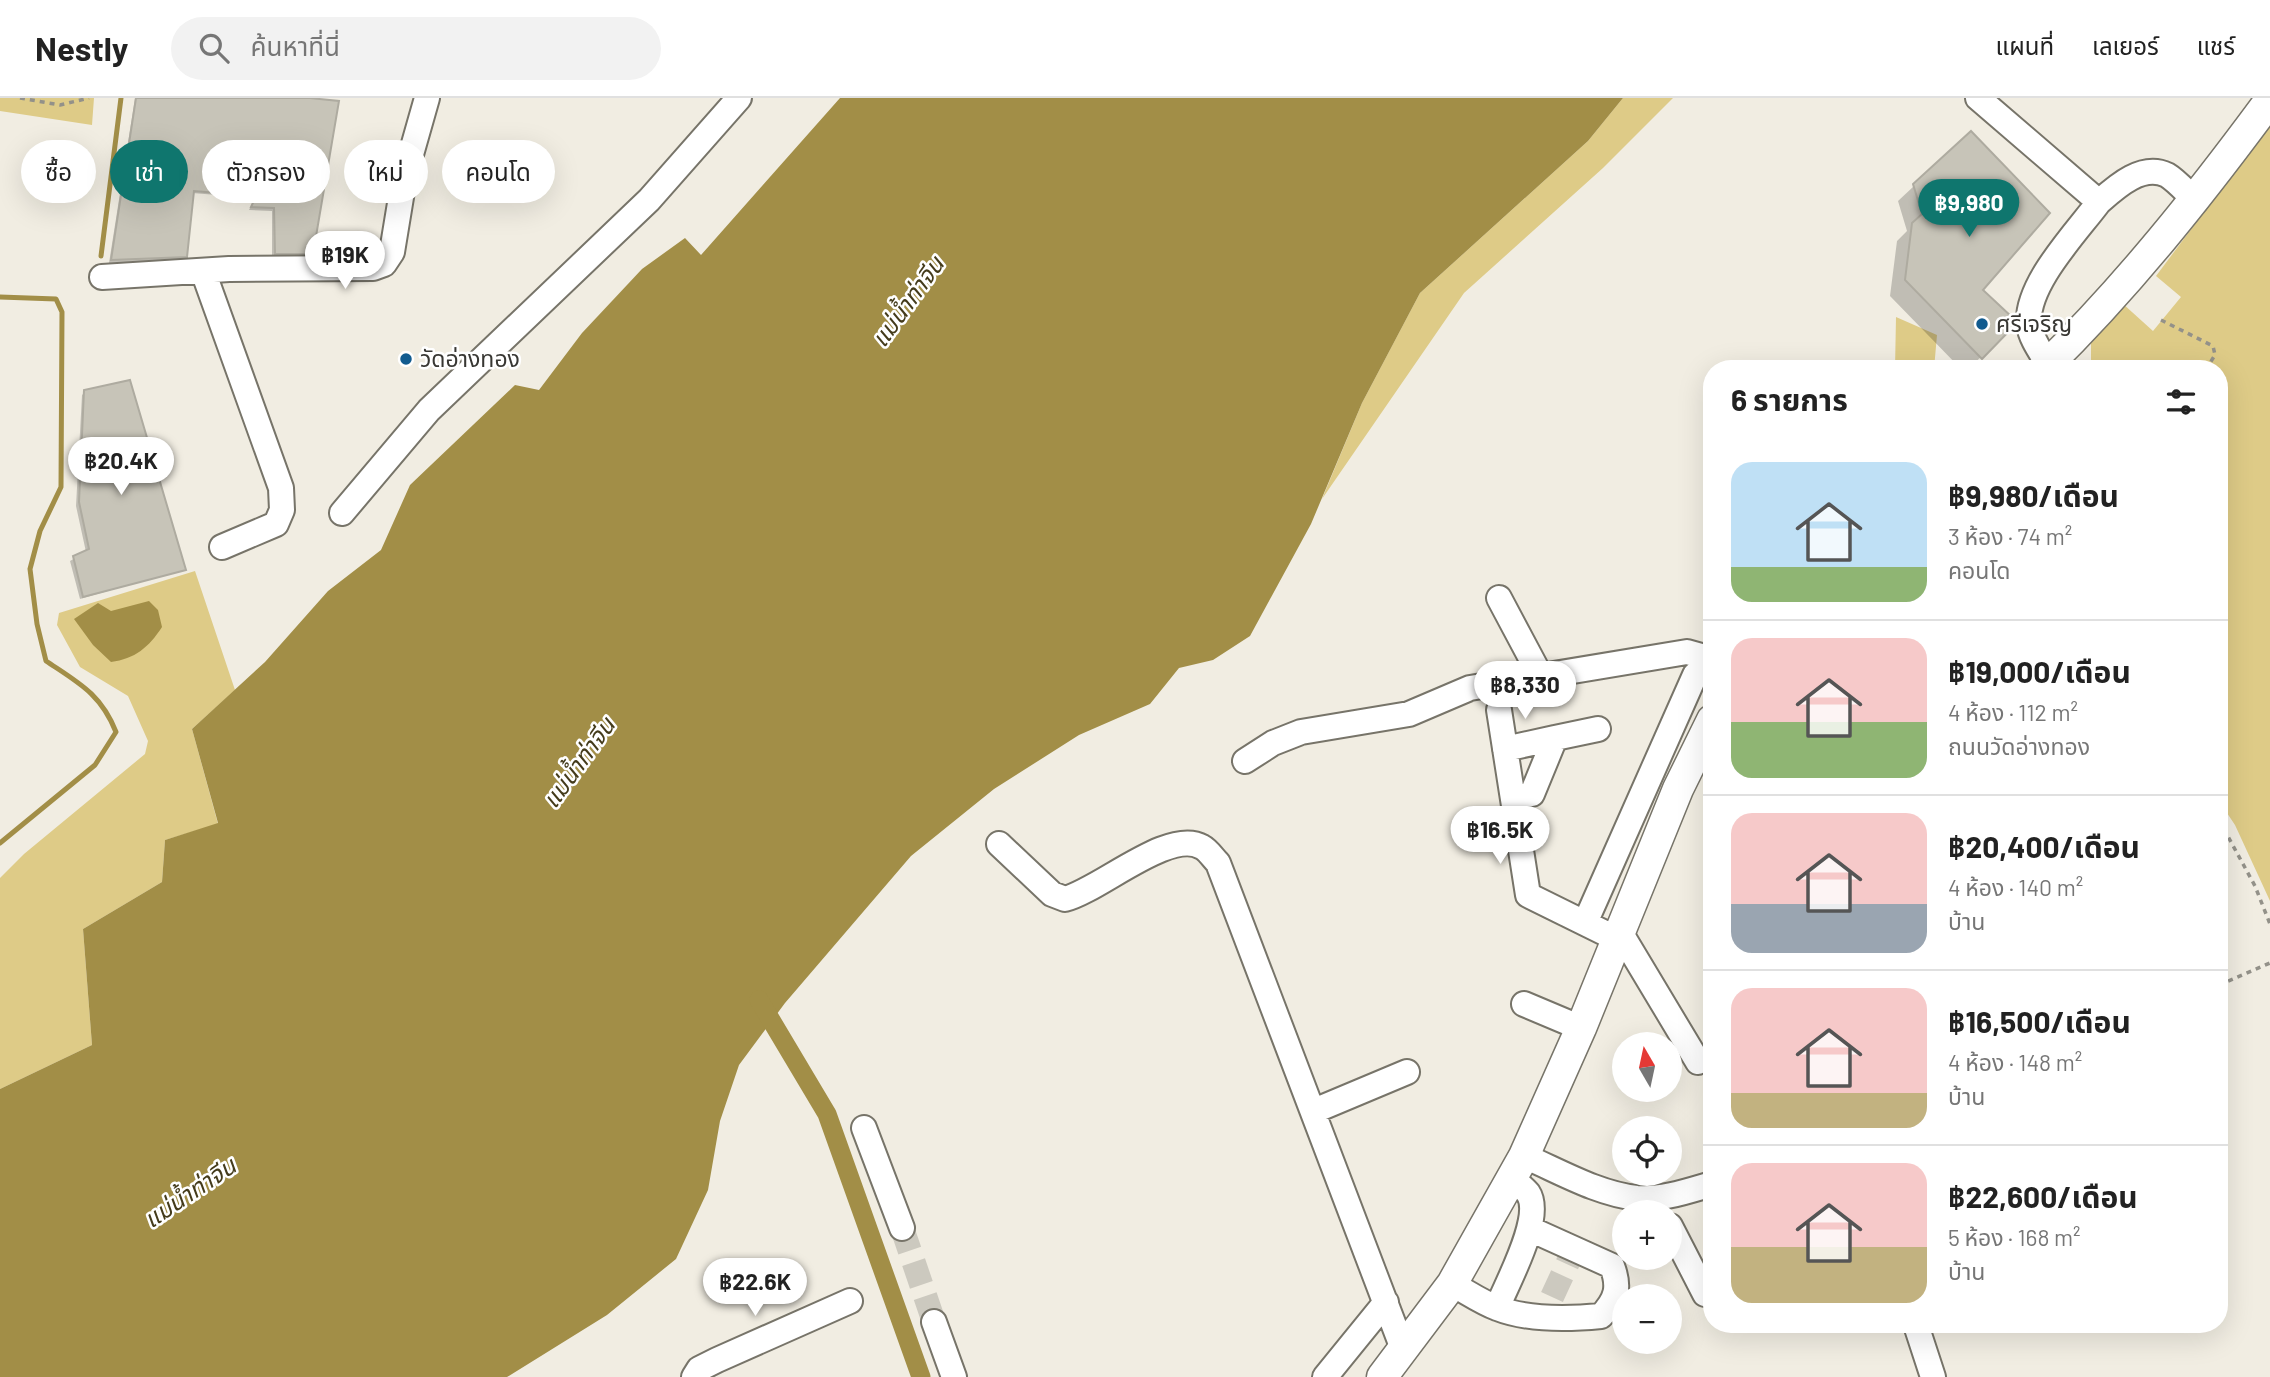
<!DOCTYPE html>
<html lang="th">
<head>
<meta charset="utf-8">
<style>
  :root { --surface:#fff; --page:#f2f2f2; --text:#222; --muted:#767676; --line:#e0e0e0; --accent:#0f766e }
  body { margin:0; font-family:Barlow,"Noto Sans Thai",sans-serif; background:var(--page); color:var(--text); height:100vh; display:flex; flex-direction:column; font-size:26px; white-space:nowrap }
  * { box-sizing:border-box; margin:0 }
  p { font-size:23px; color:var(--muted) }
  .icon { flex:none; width:38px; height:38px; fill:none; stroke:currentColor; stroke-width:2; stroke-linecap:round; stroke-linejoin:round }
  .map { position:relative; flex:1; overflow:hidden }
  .panel { position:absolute; left:1703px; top:262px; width:525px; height:973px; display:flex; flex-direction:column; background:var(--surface); border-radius:28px; box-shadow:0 7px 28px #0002 }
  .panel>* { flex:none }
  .hud { position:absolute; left:21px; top:42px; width:665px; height:63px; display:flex; gap:14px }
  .needle { width:46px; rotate:351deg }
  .controls { position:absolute; left:1612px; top:934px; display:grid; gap:14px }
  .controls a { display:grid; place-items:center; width:70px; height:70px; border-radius:50%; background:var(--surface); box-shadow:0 7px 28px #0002; font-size:35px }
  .price { position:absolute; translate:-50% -60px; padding:0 16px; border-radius:24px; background:#fff; color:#222; font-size:23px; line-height:46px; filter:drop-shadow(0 2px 4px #0008) }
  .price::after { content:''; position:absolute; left:50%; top:42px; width:21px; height:16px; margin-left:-10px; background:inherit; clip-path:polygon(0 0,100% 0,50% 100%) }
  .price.on { background:var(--accent); color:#fff }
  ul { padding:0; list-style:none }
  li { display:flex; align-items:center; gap:21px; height:175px; padding:0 28px }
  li+li { border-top:2px solid var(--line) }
  li span { display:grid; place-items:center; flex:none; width:196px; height:140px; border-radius:21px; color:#555 }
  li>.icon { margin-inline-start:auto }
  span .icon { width:84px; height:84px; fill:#fffc; stroke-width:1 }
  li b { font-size:30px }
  h2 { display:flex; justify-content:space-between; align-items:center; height:84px; padding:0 28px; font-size:30px }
  .pill { padding:0 24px; border-radius:32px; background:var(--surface); box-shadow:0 7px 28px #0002; font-size:24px; line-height:63px }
  .pill.on { background:var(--accent); color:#fff }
  header { display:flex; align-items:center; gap:42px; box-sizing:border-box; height:98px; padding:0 35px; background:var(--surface); border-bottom:2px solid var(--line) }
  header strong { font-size:33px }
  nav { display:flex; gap:38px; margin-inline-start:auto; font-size:24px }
  .search { width:490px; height:63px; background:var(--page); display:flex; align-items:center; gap:18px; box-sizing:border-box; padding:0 24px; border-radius:38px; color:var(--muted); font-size:26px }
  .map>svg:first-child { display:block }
</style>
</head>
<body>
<header>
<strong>Nestly</strong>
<div class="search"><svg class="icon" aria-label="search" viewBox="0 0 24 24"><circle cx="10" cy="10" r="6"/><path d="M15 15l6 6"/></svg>ค้นหาที่นี่</div>
<nav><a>แผนที่</a><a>เลเยอร์</a><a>แชร์</a></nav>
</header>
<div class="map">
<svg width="2270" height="1279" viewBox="0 0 2270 1279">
  <rect width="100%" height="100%" fill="#f1ede2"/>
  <!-- green -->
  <path fill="#decb87" d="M0,0H94L92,27L0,13Z
    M1623,0H1673L1603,70L1464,195L1322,401L1362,305L1420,195L1588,43Z
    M2270,26V803L2235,727L2219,703V271H2091V235L2122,205L2153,233L2181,199L2156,178Z
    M1896,219L1937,237L1934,271H1895Z
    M195,473L235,592L192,631L218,726L165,742L162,784L83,831L92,947L0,991V780L24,756L145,656L148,643L128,598L80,569L57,527L59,515Z"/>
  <!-- water -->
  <path fill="#a28e47" d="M840,0H1623L1588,43L1420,195L1362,305L1311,426L1250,538L1213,562L1179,570L1150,606L1079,637L994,691L911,758L785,905L739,967L720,1023L708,1092L676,1161L607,1217L507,1279H0V991L92,947L83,831L162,784L165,742L218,725L192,631L265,564L328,493L381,452L410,387L515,287L539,292L582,235L642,171L685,140L701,157Z
    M149,503L158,512L162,529C149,549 135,561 111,564L93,547L74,521L98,505L111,513Z"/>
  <!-- shadow -->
  <path fill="#0003" d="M135,0H293L311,155L308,158H272V113L249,112L255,100L192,95L185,158L181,161L109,165Z
    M1914,88L1981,192L2012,227L1969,271H1961L1890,198L1897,143L1907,133L1898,103Z
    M85,294L184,471L80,501L70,463L86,454L76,408L82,297Z"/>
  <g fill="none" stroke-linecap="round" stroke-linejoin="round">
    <!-- stream -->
    <path stroke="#a28e47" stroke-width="5" d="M101,158L121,0
      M0,199L56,201L62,214L61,389L40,433L30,471L37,526L46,563C79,585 101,596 116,634L95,667L0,745"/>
    <!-- canal -->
    <path stroke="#a28e47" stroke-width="19" d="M759,902L827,1016L921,1279"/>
  </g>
  <!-- building -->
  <path fill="#c7c4b8" stroke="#aeaba0" stroke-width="2" d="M136,0H310L339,3L313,156H275L274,110L251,109L256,98L194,93L187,159L111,162Z
    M1971,33L2050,115L1983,192L2014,221V228L1982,261L1905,182L1912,125L1922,116L1913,86Z
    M130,282L186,472L83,499L73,458L89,451L79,404L84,292Z"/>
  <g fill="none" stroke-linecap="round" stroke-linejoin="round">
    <!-- minor-tunnel -->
    <path stroke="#ccc9bf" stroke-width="24" stroke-dasharray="24 12" stroke-linecap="butt" d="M902,1130L934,1224
      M1552,1199L1570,1160"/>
    <defs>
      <path id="minor" d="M1978,0L2099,104C2076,135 2025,187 2029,227C2031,241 2041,254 2048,266
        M2099,104C2116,89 2142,65 2167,77C2177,83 2187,95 2196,103
        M203,173L281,390L282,412L276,426L222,449
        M102,179L229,171L373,170L384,166L392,154L404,81L427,0
        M342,415L429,312L649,102L739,0
        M1499,500L1541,579
        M1499,612L1528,797L1617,841
        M1505,651L1555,640
        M1245,663L1273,645L1301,634L1409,616L1470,590L1687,554L1712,561
        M1513,699L1532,696L1555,640L1598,631
        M999,746L1052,796L1065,801C1100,792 1169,730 1202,749C1208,752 1213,760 1218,765L1403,1251
        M1585,825L1695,577
        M1620,834L1698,964
        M1524,906L1581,930
        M1314,1013L1407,974
        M864,1030L902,1130
        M1524,1058C1559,1073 1598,1096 1637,1100C1662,1102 1688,1093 1712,1086
        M1670,1128L1705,1196
        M1452,1186C1467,1194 1481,1204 1497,1210C1527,1222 1569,1221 1601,1218C1617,1201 1620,1189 1612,1168L1530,1131
        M1497,1210C1507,1185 1544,1119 1528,1095C1524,1090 1517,1085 1512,1080
        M934,1224L954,1279
        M1916,1227L1933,1279
        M694,1279L699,1271L717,1262L850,1203
        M1325,1279L1386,1204"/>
      <path id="major" d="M2043,271C2127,189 2200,97 2270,2
        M1382,1279L1452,1186L1524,1058L1581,930L1678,691L1712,622"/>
    </defs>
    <!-- minor casing -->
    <use href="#minor" stroke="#777469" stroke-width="28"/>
    <!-- major casing -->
    <use href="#major" stroke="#777469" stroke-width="33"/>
    <!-- path -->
    <path stroke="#939189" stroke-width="3.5" stroke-dasharray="5 5" stroke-linecap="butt" d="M20,0L60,7L89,0
      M2161,222L2213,248L2215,257L2206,271
      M2219,722L2255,788L2270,826
      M2219,887L2270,865"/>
    <!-- minor -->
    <use href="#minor" stroke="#fff" stroke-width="24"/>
    <!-- major -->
    <use href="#major" stroke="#fff" stroke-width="30"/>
  </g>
  <!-- markers -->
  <g fill="#115b8f" stroke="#fff" stroke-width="2.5">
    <circle cx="1982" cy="226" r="7"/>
    <circle cx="406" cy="261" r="7"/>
  </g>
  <g text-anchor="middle" stroke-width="5" stroke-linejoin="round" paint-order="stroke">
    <!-- poi labels -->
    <g font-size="23" fill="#383733" stroke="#fff" text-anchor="start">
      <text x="1996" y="234">ศรีเจริญ</text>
      <text x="420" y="269">วัดอ่างทอง</text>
    </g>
    <!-- water labels -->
    <g font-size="24" font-style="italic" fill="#443b1b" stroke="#fff">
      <text transform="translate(908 204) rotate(-54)" y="8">แม่น้ำท่าจีน</text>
      <text transform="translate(579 665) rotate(-54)" y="8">แม่น้ำท่าจีน</text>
      <text transform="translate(190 1095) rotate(-34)" y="8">แม่น้ำท่าจีน</text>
    </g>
  </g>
</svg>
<div class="controls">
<a><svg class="needle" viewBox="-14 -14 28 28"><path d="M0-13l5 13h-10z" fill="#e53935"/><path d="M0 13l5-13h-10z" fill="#767676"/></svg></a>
<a><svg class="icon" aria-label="locate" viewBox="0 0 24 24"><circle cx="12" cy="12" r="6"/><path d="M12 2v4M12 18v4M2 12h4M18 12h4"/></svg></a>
<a>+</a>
<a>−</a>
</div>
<b class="price on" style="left:1969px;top:141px">฿9,980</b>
<b class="price" style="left:345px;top:193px">฿19K</b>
<b class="price" style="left:121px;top:399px">฿20.4K</b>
<b class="price" style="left:1525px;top:623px">฿8,330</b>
<b class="price" style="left:1500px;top:768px">฿16.5K</b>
<b class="price" style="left:755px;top:1220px">฿22.6K</b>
<div class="hud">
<a class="pill">ซื้อ</a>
<a class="pill on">เช่า</a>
<a class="pill">ตัวกรอง</a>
<a class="pill">ใหม่</a>
<a class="pill">คอนโด</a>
</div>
<section class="panel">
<h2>6 รายการ<svg class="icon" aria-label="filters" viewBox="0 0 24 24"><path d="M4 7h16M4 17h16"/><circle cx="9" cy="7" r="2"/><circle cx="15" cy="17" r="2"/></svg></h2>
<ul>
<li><span style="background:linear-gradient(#bfe0f5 75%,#8fb573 0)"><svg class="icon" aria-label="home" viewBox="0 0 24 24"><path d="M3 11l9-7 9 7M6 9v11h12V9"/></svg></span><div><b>฿9,980/เดือน</b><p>3 ห้อง · 74 m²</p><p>คอนโด</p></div></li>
<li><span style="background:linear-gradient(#f6c9c9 60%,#8fb573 0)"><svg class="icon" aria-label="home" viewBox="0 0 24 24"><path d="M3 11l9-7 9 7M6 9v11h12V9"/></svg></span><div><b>฿19,000/เดือน</b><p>4 ห้อง · 112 m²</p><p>ถนนวัดอ่างทอง</p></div></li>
<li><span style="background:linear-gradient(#f6c9c9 65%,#9aa5b1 0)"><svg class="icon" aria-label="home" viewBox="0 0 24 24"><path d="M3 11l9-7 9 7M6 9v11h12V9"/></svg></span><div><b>฿20,400/เดือน</b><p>4 ห้อง · 140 m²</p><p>บ้าน</p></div></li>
<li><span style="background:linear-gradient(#f6c9c9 75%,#c2b280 0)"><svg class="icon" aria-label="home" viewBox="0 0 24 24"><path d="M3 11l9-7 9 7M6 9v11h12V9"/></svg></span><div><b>฿16,500/เดือน</b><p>4 ห้อง · 148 m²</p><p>บ้าน</p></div></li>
<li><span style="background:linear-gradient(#f6c9c9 60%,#c2b280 0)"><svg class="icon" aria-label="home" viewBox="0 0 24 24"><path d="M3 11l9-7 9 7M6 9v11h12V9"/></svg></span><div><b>฿22,600/เดือน</b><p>5 ห้อง · 168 m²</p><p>บ้าน</p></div></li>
</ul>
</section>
</div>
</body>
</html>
